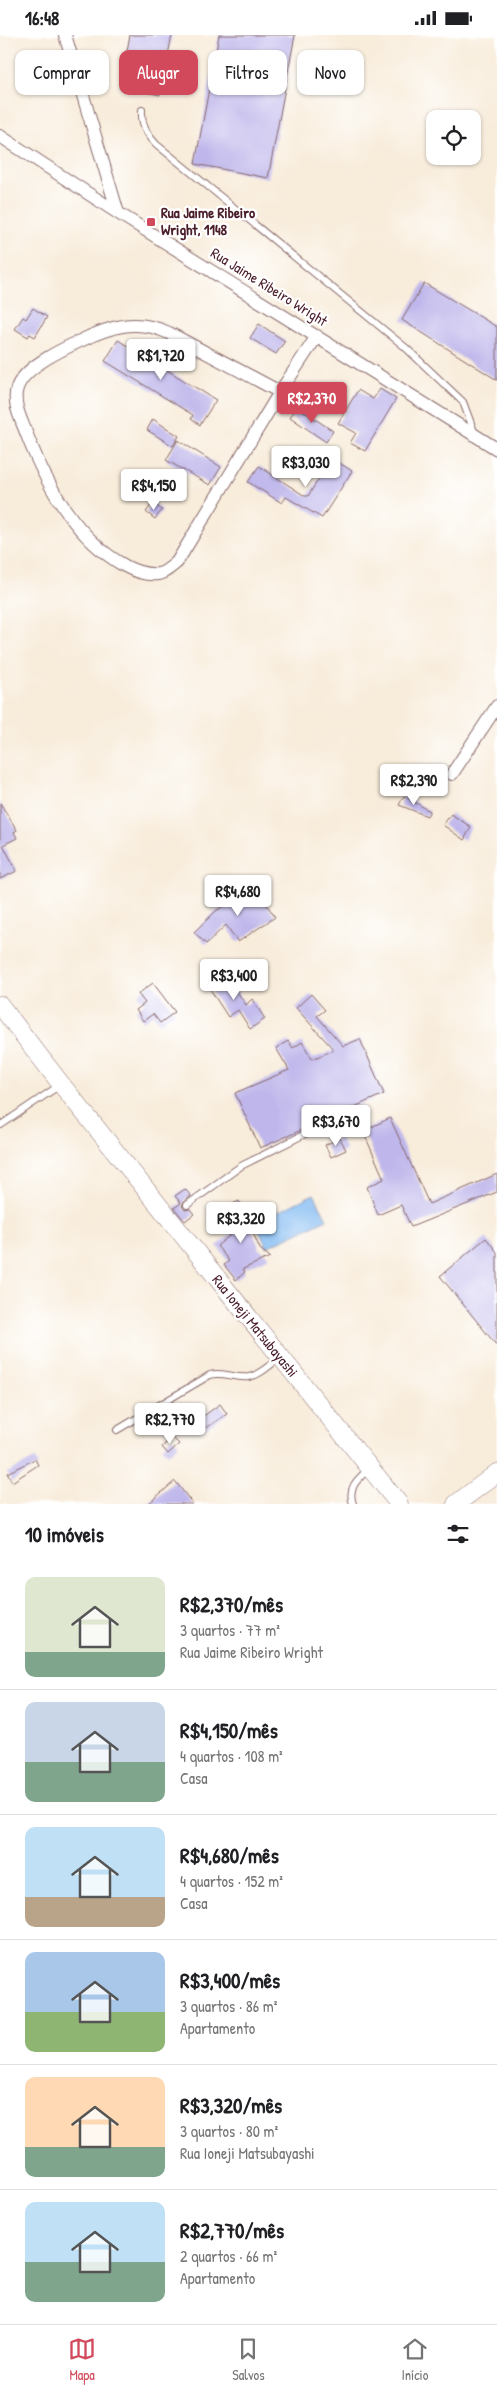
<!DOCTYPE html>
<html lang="pt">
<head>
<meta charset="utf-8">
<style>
  :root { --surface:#fff; --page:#f2f2f2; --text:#202124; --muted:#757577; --line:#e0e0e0; --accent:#d1495b }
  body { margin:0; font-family:"Patrick Hand",sans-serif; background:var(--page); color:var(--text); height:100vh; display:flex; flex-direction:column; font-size:19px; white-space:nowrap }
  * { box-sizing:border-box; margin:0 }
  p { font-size:16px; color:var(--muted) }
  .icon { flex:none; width:28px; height:28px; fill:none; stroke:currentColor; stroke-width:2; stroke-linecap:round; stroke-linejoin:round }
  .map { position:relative; height:1469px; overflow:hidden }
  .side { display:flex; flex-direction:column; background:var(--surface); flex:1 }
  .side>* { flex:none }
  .top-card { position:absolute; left:15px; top:15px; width:468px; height:45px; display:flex; gap:10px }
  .controls { position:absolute; left:426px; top:75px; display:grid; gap:10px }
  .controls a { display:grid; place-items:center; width:55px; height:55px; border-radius:10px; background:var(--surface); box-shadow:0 1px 4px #0004; font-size:25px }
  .price { position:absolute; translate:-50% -42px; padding:0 11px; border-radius:5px; background:#fff; color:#222; font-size:16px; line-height:32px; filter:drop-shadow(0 1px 2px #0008) }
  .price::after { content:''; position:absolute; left:50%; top:30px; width:15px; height:11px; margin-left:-8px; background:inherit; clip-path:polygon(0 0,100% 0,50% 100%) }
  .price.selected { background:var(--accent); color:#fff }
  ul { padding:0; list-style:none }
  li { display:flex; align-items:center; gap:15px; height:125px; padding:0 25px }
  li+li { border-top:1px solid var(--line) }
  li span { display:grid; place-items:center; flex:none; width:140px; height:100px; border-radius:10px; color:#555 }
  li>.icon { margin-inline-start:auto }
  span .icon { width:60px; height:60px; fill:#fffc; stroke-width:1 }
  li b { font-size:21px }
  h2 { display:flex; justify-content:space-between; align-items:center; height:60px; padding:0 25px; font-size:21px }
  .pill { padding:0 18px; border-radius:10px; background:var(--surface); box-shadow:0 1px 4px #0004; font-size:18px; line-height:45px }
  .pill.selected { background:var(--accent); color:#fff }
  .status { display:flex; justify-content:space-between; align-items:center; height:35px; padding:0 25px; background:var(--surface); direction:ltr }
  .status svg { height:14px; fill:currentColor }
  .menu { display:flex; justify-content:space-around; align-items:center; height:70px; border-top:1px solid var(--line); background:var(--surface); font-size:14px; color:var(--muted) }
  .menu a { display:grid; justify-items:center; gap:2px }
  .menu .selected { color:var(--accent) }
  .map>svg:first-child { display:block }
</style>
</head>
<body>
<div class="status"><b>16:48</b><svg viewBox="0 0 49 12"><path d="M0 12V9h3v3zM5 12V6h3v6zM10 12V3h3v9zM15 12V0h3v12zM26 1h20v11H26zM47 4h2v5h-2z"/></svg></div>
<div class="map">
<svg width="497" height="1469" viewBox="0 0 497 1469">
  <rect width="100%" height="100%" fill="#fff"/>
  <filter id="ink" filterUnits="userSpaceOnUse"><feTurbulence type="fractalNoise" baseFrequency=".02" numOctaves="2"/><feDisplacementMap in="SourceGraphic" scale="10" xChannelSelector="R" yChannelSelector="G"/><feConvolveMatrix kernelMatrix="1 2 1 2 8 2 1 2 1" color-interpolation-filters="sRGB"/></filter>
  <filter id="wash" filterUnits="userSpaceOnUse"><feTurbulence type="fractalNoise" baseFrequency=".0096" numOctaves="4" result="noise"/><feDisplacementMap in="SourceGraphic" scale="20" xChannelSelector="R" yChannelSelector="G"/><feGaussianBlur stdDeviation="1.12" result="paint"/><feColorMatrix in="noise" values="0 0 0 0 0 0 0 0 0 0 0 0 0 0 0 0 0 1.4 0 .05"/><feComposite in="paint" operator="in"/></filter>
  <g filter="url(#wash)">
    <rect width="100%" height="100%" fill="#f8ecda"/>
    <!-- water -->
    <path fill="#80b9f1" stroke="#656c8e" d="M314,1159L327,1184L267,1212L255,1188Z"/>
    <g id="blocks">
      <!-- building -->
      <path fill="#bfb7eb" d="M130,0H172L160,60L120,52Z
        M219,0H295L268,143L195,129Z
        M424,248L497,292V345L402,285Z
        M33,273L47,282L35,302L30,299L28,302L15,294L23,282L26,284Z
        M259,289L285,306L276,319L250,303Z
        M118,305L216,365L200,390L191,384L193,380L105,326Z
        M380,354L396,364L365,416L350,408L356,398L338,388L358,355L373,364Z
        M297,372L333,396L326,407L290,382Z
        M153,384L179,401L173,411L147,395Z
        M178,405L221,432L210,450L166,425Z
        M332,423L352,436L322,483L286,462L282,468L248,447L259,431L305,461H308Z
        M153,468L162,475L155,484L146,477Z
        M404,761L430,776L427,781L399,770Z
        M0,768L17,795L14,797L17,803L3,810L17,836L0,844Z
        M451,779L471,792L464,805L443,790Z
        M255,852L275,882L238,907L226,890L206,909L194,897L216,876Z
        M224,937L246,970L252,964L265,984L250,994L238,975L228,982L206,948Z
        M153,948L175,977L160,988L153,979L143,986L136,975L145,968L138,959Z
        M311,959L325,975L317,981L343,1011L360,1004L384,1059L260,1113L235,1058L289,1035L276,1013L288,1006L293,1013L302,1007L312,1024L334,1015L296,973Z
        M390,1083L429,1169L497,1139V1157L411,1192L401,1170L378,1180L367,1152L384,1144L363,1096Z
        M340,1103L346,1115L331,1122L325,1110Z
        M185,1154L191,1161L184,1166L182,1171L185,1175L190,1174L194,1179L185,1186L174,1173L181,1168L175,1161Z
        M239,1166L260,1214L270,1222L243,1234L245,1237L236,1245L224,1230L229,1226L217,1211L234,1197L227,1181L231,1179L228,1171Z
        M486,1203L497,1217V1311L440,1241Z
        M220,1369L227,1379L206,1393L198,1385Z
        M172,1402L179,1409L168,1419L162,1412Z
        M35,1424L38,1430L12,1447L7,1438Z
        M175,1446L193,1469H148Z"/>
    </g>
  </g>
  <g filter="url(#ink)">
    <use href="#blocks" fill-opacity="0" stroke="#876768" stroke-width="1"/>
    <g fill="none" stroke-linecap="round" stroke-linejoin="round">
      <defs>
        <path id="lane" d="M142,75C141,89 146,98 156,109L405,312L463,367L475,399
          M1,1090L60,1050
          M187,1170L241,1131L305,1099
          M117,1395L210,1340C224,1336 235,1344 249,1342C260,1340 270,1330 279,1323
          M353,1469C347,1452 358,1444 370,1433"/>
        <path id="street" d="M65,0L118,178
          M0,101L118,178L497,414
          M280,357L169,298C136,283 111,291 80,306C61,315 24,332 17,353C12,369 22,386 27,400C47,451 76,504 125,531C134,536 147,540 158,539C165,538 171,532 177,527L280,357L317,301
          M452,739L497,671"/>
        <path id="secondary" d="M0,970L61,1049L399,1469
          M456,1469L497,1438"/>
      </defs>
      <!-- lane casing -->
      <use href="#lane" stroke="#876768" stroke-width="8"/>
      <!-- street casing -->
      <use href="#street" stroke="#876768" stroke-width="14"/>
      <!-- secondary casing -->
      <use href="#secondary" stroke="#876768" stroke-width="19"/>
      <!-- lane -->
      <use href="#lane" stroke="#fff" stroke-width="6"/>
      <!-- street -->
      <use href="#street" stroke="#fff" stroke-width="12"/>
      <!-- secondary -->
      <use href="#secondary" stroke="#fff" stroke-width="18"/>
    </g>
  </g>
  <!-- markers -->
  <rect fill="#d1495b" stroke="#fff" stroke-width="2" x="146" y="182" width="10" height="10" rx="2.5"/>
  <g text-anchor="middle" stroke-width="4.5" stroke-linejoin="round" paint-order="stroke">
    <!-- poi labels -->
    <g font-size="15" font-weight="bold" fill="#4a1f2b" stroke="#fff" text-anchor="start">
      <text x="161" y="183">Rua Jaime Ribeiro<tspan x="161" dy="17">Wright, 1148</tspan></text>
    </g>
    <!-- street labels -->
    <g font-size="15" fill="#4a1f2b" stroke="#fff">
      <text transform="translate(269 252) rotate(32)" y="5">Rua Jaime Ribeiro Wright</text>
      <text transform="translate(255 1291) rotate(51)" y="5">Rua Ioneji Matsubayashi</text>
    </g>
  </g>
</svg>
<div class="controls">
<a><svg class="icon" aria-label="locate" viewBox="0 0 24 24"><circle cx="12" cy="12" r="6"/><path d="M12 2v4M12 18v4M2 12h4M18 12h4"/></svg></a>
</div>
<b class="price" style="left:161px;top:346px">R$1,720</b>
<b class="price selected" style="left:312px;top:389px">R$2,370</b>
<b class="price" style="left:306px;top:453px">R$3,030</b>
<b class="price" style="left:154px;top:476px">R$4,150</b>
<b class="price" style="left:414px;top:771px">R$2,390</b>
<b class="price" style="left:238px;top:882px">R$4,680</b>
<b class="price" style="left:234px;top:966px">R$3,400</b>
<b class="price" style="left:336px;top:1112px">R$3,670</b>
<b class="price" style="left:241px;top:1209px">R$3,320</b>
<b class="price" style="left:170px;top:1410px">R$2,770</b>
<div class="top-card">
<a class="pill">Comprar</a>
<a class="pill selected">Alugar</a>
<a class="pill">Filtros</a>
<a class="pill">Novo</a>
</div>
</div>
<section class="side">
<h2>10 imóveis<svg class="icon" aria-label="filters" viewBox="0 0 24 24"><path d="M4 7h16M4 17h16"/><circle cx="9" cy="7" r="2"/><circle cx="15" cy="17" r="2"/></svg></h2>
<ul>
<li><span style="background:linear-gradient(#dfe7d0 75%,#7fa58c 0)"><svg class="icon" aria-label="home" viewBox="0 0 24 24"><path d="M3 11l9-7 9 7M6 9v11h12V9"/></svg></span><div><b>R$2,370/mês</b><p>3 quartos · 77 m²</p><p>Rua Jaime Ribeiro Wright</p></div></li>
<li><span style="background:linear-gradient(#c9d6e8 60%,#7fa58c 0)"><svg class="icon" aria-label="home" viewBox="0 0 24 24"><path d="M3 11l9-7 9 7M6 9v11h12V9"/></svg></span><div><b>R$4,150/mês</b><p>4 quartos · 108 m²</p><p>Casa</p></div></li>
<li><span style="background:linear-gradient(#bfe0f5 70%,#b9a48a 0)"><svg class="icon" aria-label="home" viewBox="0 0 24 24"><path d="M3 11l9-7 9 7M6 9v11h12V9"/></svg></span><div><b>R$4,680/mês</b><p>4 quartos · 152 m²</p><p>Casa</p></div></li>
<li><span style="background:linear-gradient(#a9c7e8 60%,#8fb573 0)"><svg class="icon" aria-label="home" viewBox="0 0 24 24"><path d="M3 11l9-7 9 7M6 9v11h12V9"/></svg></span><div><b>R$3,400/mês</b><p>3 quartos · 86 m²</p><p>Apartamento</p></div></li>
<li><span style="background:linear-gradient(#ffd9b3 70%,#7fa58c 0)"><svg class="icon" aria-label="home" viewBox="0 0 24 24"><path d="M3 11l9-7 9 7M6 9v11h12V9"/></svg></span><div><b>R$3,320/mês</b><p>3 quartos · 80 m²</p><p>Rua Ioneji Matsubayashi</p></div></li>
<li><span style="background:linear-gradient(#bfe0f5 60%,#7fa58c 0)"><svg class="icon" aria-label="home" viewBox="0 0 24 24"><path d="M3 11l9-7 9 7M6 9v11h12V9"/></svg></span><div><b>R$2,770/mês</b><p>2 quartos · 66 m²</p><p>Apartamento</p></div></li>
</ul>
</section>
<nav class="menu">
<a class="selected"><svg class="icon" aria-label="map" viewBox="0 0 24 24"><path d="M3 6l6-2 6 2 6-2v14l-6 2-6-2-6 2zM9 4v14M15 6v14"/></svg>Mapa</a>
<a><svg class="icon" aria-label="saved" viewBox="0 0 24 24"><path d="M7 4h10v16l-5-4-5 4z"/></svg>Salvos</a>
<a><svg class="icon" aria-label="home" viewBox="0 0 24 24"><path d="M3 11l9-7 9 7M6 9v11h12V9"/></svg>Início</a>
</nav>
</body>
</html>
